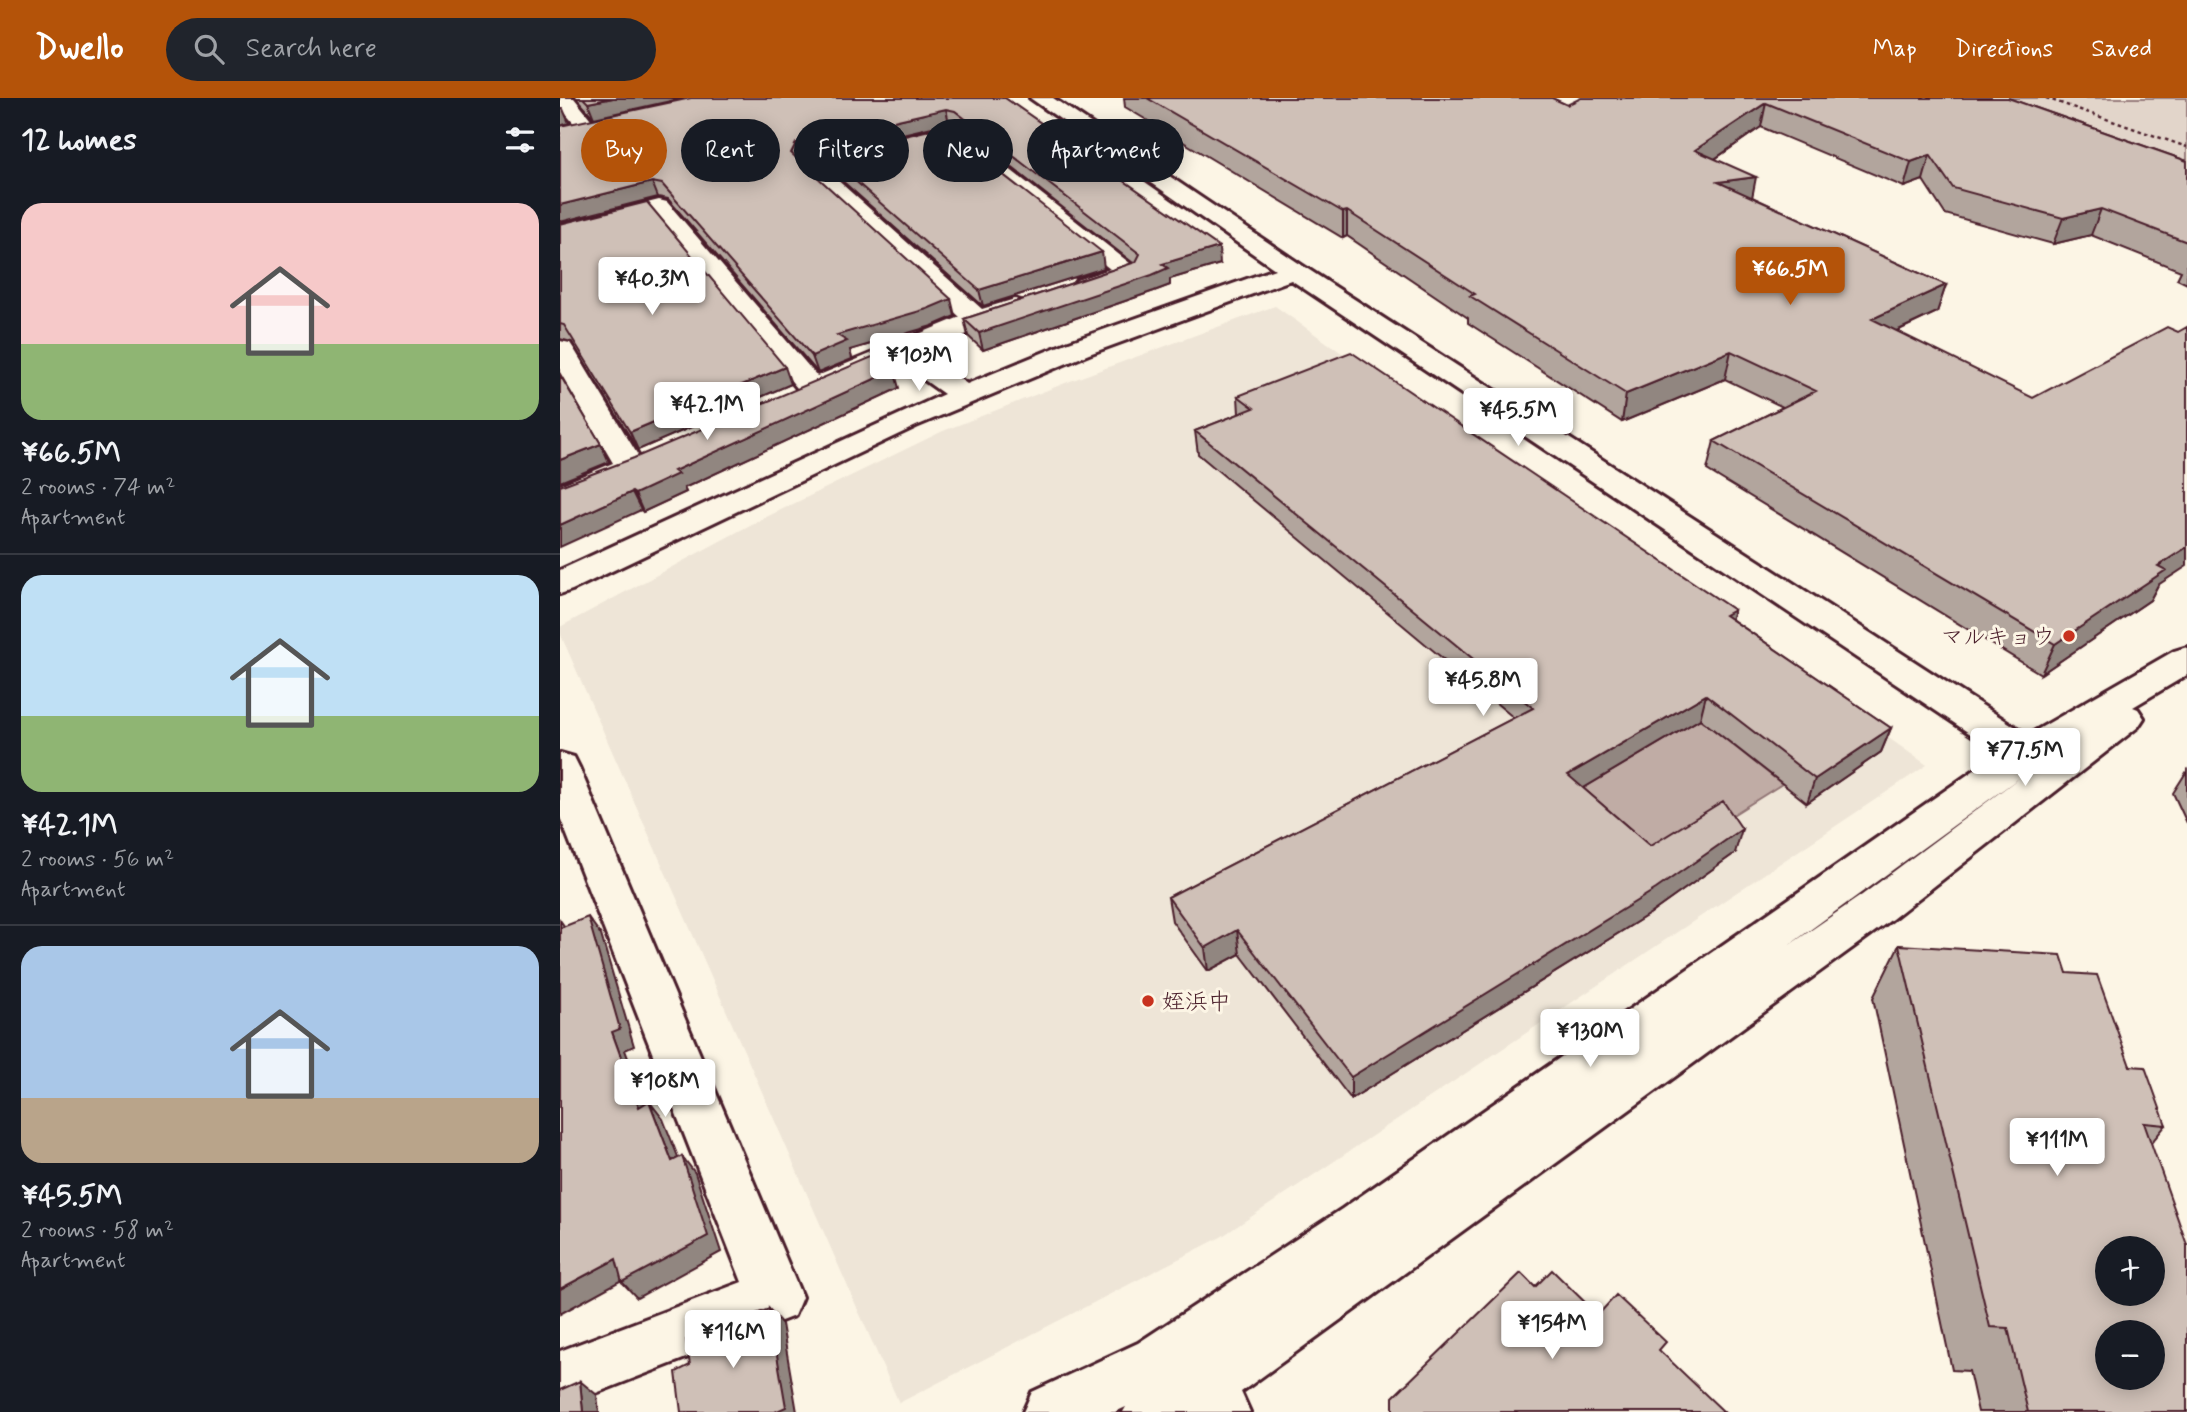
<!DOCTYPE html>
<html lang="en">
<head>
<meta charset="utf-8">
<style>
  :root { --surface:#171b24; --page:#20242c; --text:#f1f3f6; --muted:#9ea1a6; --line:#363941; --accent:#b45309 }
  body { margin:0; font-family:Mynerve,"Klee One",sans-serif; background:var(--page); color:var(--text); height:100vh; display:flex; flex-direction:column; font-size:26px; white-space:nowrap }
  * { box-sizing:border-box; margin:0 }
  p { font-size:23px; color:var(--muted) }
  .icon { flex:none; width:38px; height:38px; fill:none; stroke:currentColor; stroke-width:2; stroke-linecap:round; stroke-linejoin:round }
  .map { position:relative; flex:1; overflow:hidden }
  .drawer { display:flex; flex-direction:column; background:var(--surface); width:560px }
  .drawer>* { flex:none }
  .guide { position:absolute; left:21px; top:21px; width:665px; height:63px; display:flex; gap:14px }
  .buttons { position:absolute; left:1535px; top:1138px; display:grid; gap:14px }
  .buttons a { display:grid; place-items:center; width:70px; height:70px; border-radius:50%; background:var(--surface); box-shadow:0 4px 18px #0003; font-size:35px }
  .price { position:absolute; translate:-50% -60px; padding:0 16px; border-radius:7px; background:#fff; color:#222; font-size:23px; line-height:46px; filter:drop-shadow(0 2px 4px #0008) }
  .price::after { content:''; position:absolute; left:50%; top:42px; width:21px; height:16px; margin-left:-10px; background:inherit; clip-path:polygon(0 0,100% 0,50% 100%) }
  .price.selected { background:var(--accent); color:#fff }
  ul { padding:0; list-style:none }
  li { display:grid; align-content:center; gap:14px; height:371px; padding:0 21px }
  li+li { border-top:2px solid var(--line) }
  li span { display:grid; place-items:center; height:217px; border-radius:21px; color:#555 }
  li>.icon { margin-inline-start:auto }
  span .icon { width:126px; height:126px; fill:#fffc; stroke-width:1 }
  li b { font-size:30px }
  h2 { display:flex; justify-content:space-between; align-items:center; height:84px; padding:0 21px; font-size:30px }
  .pill { padding:0 24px; border-radius:32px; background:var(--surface); box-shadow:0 4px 18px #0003; font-size:24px; line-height:63px }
  .pill.selected { background:var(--accent); color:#fff }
  header { display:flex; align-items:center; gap:42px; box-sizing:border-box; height:98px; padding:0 35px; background:var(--accent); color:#fff }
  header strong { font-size:33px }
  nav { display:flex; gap:38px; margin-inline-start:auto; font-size:24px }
  .search { width:490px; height:63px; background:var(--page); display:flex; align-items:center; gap:18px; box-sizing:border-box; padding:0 24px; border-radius:38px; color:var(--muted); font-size:26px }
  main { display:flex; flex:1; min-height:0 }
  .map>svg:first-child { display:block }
</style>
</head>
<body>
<header>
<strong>Dwello</strong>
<div class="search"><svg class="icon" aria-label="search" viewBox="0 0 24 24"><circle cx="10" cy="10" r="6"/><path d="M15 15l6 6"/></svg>Search here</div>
<nav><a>Map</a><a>Directions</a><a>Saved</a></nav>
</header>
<main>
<section class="drawer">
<h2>12 homes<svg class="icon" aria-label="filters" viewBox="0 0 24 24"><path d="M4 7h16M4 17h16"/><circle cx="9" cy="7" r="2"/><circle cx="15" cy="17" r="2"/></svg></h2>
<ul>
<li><span style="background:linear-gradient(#f6c9c9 65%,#8fb573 0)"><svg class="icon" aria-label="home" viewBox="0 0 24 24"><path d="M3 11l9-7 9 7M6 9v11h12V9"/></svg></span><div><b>¥66.5M</b><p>2 rooms · 74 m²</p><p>Apartment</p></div></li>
<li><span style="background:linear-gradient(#bfe0f5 65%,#8fb573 0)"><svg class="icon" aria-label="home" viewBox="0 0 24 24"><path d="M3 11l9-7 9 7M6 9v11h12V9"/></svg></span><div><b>¥42.1M</b><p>2 rooms · 56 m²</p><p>Apartment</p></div></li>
<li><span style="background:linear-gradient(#a9c7e8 70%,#b9a48a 0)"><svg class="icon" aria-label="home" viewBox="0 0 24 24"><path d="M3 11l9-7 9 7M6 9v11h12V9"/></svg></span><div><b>¥45.5M</b><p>2 rooms · 58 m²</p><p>Apartment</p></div></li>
</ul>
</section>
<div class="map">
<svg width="1627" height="1314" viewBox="0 0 1627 1314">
  <rect width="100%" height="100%" fill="#fcf5e5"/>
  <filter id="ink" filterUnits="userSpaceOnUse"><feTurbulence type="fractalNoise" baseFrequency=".0143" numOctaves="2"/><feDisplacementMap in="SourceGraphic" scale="14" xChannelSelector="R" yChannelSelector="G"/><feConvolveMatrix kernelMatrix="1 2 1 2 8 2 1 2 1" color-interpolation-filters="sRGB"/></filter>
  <g filter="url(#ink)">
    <!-- built -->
    <path fill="#eee5d7" d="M715,208L1367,667L661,1139L339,1305L0,535V529L192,426L383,333L513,282Z"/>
    <!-- green -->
    <path fill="#e2d5ca" stroke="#967a7a" stroke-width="2" d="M1387,0H1627V87Z"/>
    <!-- water -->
    <path fill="#c0aca5" stroke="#917474" stroke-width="2" d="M1140,621L1222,686L1085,772L1005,701Z"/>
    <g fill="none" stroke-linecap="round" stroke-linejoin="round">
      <defs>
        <path id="minor" d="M0,0H14L38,30L35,34H21L0,9Z
          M470,0H493L743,168L1468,637L1614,553L1627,549V577L1573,609L1578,611L1584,620L1578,629L1332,821L681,1294L690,1314H563L566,1309L555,1314H463L472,1294L578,1245L782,1111L1439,655L731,182L529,256L356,328L12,492L0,496V472L384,296L339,264L262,296L252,298L242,296L94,117L0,141V127L99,102L107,104L257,278L400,219L238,68L241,63L390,28L397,30L580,173L577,178C559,184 536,197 517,192L513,187L517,182L550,171L386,41L265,71L422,211L455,201L464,204L468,209L464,214L361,254L407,286L509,244L715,171ZM1463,677L1302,797L1228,848Z
          M0,243L10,245L14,251L85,369L81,375L0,407V387L53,365L0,274Z
          M0,655L14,659L19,669L242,1199L234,1218L0,1309V1253L182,1184L0,719Z"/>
      </defs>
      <!-- minor casing -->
      <use href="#minor" stroke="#4a1f2b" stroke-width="6"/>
      <!-- path -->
      <path stroke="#4a1f2b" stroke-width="2.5" stroke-dasharray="3.5 3.5" stroke-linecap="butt" d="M1486,0L1627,49"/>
      <!-- minor -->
      <use href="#minor" fill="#fcf5e5" fill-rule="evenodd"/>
    </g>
    <!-- wall -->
    <path fill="#b2a59d" stroke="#4a1f2b" stroke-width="2" d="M16,0H124L34,20Z
      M445,0L660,166L610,181V187L594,193L423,252L408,238L404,221L573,165L398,27L389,25L240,60V62L395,218L372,228L290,252L292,261L258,275L108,101L98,99L0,124V28Z
      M564,0H992L1007,7L1448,0L1627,63V186L1617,181L1621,173L1531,137L1493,146L1385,116L1363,82L1344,89L1201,29L1155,61L1192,99L1386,187L1377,214L1337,233L1598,487L1590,502L1481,576L1147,372L1154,343L1223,309L1165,281L1062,324L908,225V220L787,138L783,140L565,9Z
      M266,57L544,170L423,208L270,72Z
      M0,126L231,286L78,352L12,244L0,241Z
      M339,290L124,390L126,394L83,414L81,412L0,388Z
      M678,298L1171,521L1331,630L1321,654L1247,705L1140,621L1023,690L1090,748L1175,755L1091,815L791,1001L680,856L648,873L612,823L608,799L954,620L638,356L635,333L679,316Z
      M1627,673V725L1613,695Z
      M1339,847L1507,875L1570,968L1606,1027L1591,1045L1627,1314H1418L1409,1273L1392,1272L1313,900Z"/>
    <!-- shaded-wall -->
    <path fill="#918680" stroke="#4a1f2b" stroke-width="2" d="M53,0H124L34,20L28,5Z
      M1206,5L1201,29L1131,77L1135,52Z
      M0,11H3L9,25L0,28Z
      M386,11L389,25L240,60L236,70L231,55L236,45Z
      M1370,57L1363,82L1344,89L1351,64Z
      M1196,79L1191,105L1158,84Z
      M92,84L98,99L0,124V107Z
      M1541,111L1531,137L1493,146L1503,120Z
      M787,113V138L783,140V114Z
      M659,149L660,166L610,181V187L594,193L423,252L419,235L602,166Z
      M542,154L544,170L423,208L419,192Z
      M1386,187L1377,214L1304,248L1312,221Z
      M391,201L395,218L372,228L290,252L292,261L258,275L252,258L277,237Z
      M1171,253L1165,281L1062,324L1066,296Z
      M225,269L231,286L78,352L70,334Z
      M334,272L339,290L124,390L126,394L83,414L75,396L114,373Z
      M41,346L49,364L0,384V362Z
      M72,394L81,412L0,449V427Z
      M1627,449V468L1598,487L1590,502L1481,576L1495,546L1598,468Z
      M1174,512L1167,536L1165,517Z
      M1146,597L1140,621L1005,701L1008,677Z
      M1331,630L1321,654L1247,705L1255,681Z
      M1182,731L1175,755L1091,815L791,1001V979Z
      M28,819L41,837L74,948L65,952L93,1026L79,1009L52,934Z
      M0,822L9,835L0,833Z
      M677,832L680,856L648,873L645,850Z
      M89,1003L103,1021L126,1079L112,1063Z
      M122,1058L135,1075L161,1154L77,1200L62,1184Z
      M56,1161L71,1177L0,1216V1191Z
      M209,1211L222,1226L237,1314H215Z
      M20,1283L37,1297L39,1314H23Z"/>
    <!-- building -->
    <path fill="#cfc0b7" stroke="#4a1f2b" stroke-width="2" fill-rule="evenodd" d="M23,0H53L28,5Z
      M131,0H445L659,149L602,166L608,170L592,177L419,235L404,221L576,164L580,156L395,13L386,11L236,45L231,55L391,201L367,211L277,237L287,243L252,258L102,86L92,84L0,107V28Z
      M587,0H992L1007,7L1021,0H1448L1627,63V144L1541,111L1503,120L1393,90L1370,57L1351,64L1206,5L1135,52L1196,79L1158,84L1386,187L1312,221L1473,300L1607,229L1618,234L1627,229V449L1598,468L1606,472L1495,546L1154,343L1256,293L1171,253L1066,296L910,198L915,196L787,113L783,114Z
      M382,29L542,154L419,192L266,57Z
      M87,104L225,269L70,334L4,227L0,226V126Z
      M791,254L1174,512L1165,517L1331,630L1255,681L1146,597L1008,677L1090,748L1163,703L1182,731L1096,791L791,979L677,832L645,850L608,799L973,610L635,333L694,310L678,298Z
      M312,259L334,272L114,373L118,376L75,396L72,394L0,427V388L74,360Z
      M0,277L41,346L0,362Z
      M28,819L60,931L52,934L79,1009L89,1003L112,1063L122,1058L148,1138L62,1184L56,1161L0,1191V830Z
      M1339,847L1501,857L1507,875L1537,877L1570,968L1585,969L1606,1027L1584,1025L1627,1147V1314H1468L1448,1230L1430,1229ZM1547,1150H1592V1195H1547ZM1547,1234H1592V1279H1547Z
      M992,1172L1038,1217L1056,1197L1106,1244L1099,1252L1164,1314H833V1299L961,1175L975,1189Z
      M209,1211L226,1309L215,1314H121L116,1274L130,1267L126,1242Z
      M20,1283L23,1314H0V1292Z"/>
  </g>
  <!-- markers -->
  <g fill="#c8321e" stroke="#fcf5e5" stroke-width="2.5">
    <circle cx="1509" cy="538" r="7"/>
    <circle cx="588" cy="903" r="7"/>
  </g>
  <g text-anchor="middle" stroke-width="6" stroke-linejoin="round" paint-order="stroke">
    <!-- poi labels -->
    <g font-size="23" fill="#4a1f2b" stroke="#fcf5e5" text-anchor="end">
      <text x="1495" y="546">マルキョウ</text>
      <text x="602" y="911" text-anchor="start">姪浜中</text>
    </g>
  </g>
</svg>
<div class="buttons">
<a>+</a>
<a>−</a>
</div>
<b class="price selected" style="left:1230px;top:209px">¥66.5M</b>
<b class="price" style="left:92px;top:219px">¥40.3M</b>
<b class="price" style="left:359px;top:295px">¥103M</b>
<b class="price" style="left:147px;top:344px">¥42.1M</b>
<b class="price" style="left:958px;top:350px">¥45.5M</b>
<b class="price" style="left:923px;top:620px">¥45.8M</b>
<b class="price" style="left:1465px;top:690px">¥77.5M</b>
<b class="price" style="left:1030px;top:971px">¥130M</b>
<b class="price" style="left:105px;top:1021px">¥108M</b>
<b class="price" style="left:1497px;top:1080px">¥111M</b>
<b class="price" style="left:992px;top:1263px">¥154M</b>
<b class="price" style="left:173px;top:1272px">¥116M</b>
<div class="guide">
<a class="pill selected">Buy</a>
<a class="pill">Rent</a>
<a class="pill">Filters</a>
<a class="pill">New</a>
<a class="pill">Apartment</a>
</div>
</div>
</main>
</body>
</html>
